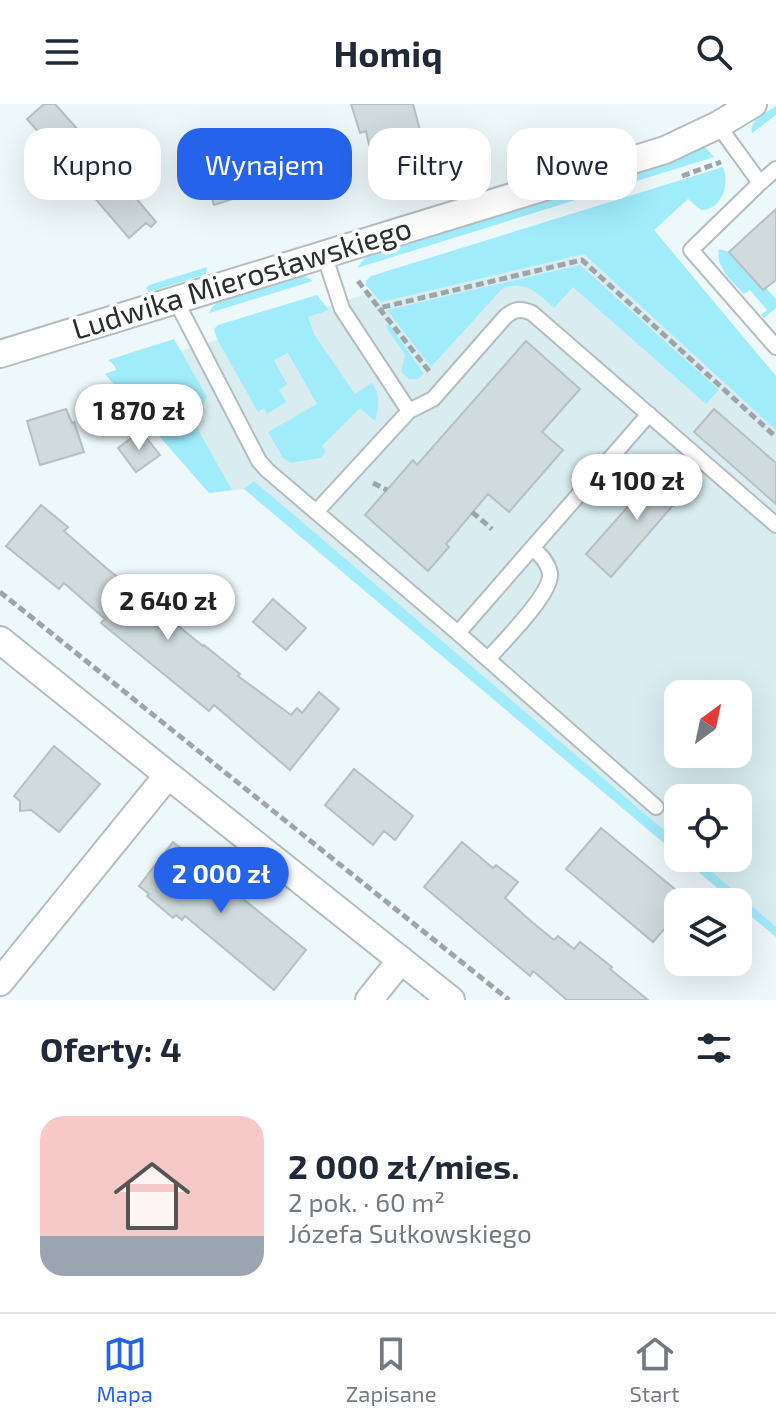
<!DOCTYPE html>
<html lang="pl">
<head>
<meta charset="utf-8">
<style>
  :root { --surface:#fff; --page:#f2f2f3; --text:#1f2937; --muted:#747a83; --line:#e0e1e3; --accent:#2563eb }
  body { margin:0; font-family:"Exo 2",sans-serif; background:var(--page); color:var(--text); height:100vh; display:flex; flex-direction:column; font-size:30px; white-space:nowrap }
  * { box-sizing:border-box; margin:0 }
  p { font-size:26px; color:var(--muted) }
  .icon { flex:none; width:44px; height:44px; fill:none; stroke:currentColor; stroke-width:2; stroke-linecap:round; stroke-linejoin:round }
  .map { position:relative; height:896px; overflow:hidden }
  .panel { display:flex; flex-direction:column; background:var(--surface); flex:1 }
  .panel>* { flex:none }
  .top-card { position:absolute; left:24px; top:24px; width:728px; height:72px; display:flex; gap:16px }
  .needle { width:52px; rotate:33deg }
  .tools { position:absolute; left:664px; top:576px; display:grid; gap:16px }
  .tools a { display:grid; place-items:center; width:88px; height:88px; border-radius:16px; background:var(--surface); box-shadow:0 8px 32px #0002; font-size:40px }
  .price { position:absolute; translate:-50% -68px; padding:0 18px; border-radius:28px; background:#fff; color:#222; font-size:26px; line-height:52px; filter:drop-shadow(0 2px 4px #0008) }
  .price::after { content:''; position:absolute; left:50%; top:48px; width:24px; height:18px; margin-left:-12px; background:inherit; clip-path:polygon(0 0,100% 0,50% 100%) }
  .price.on { background:var(--accent); color:#fff }
  ul { padding:0; list-style:none }
  li { display:flex; align-items:center; gap:24px; height:200px; padding:0 40px }
  li+li { border-top:2px solid var(--line) }
  li span { display:grid; place-items:center; flex:none; width:224px; height:160px; border-radius:24px; color:#555 }
  li>.icon { margin-inline-start:auto }
  span .icon { width:96px; height:96px; fill:#fffc; stroke-width:1 }
  li b { font-size:34px }
  h2 { display:flex; justify-content:space-between; align-items:center; height:96px; padding:0 40px; font-size:34px }
  .tag { padding:0 28px; border-radius:24px; background:var(--surface); box-shadow:0 8px 32px #0002; font-size:28px; line-height:72px }
  .tag.on { background:var(--accent); color:#fff }
  header { display:flex; justify-content:space-between; align-items:center; height:104px; padding:0 40px; background:var(--surface); font-size:36px; font-weight:700 }
  .dock { display:flex; justify-content:space-around; align-items:center; height:112px; border-top:2px solid var(--line); background:var(--surface); font-size:22px; color:var(--muted) }
  .dock a { display:grid; justify-items:center; gap:4px }
  .dock .on { color:var(--accent) }
  .map>svg:first-child { display:block }
</style>
</head>
<body>
<header><svg class="icon" aria-label="menu" viewBox="0 0 24 24"><path d="M4 6h16M4 12h16M4 18h16"/></svg>Homiq<svg class="icon" aria-label="search" viewBox="0 0 24 24"><circle cx="10" cy="10" r="6"/><path d="M15 15l6 6"/></svg></header>
<div class="map">
<svg width="776" height="896" viewBox="0 0 776 896">
  <rect width="100%" height="100%" fill="#edf8fa"/>
  <!-- built -->
  <path fill="#d9edf1" fill-rule="evenodd" d="M627,113L776,286V833L738,801V798H734L682,754H738V694H678V751L244,385L209,389L105,270L527,141ZM678,590H738V650H678Z"/>
  <!-- green -->
  <path fill="#a0ecfb" d="M776,2V11L752,29C749,15 766,9 776,2Z
    M705,43L714,53L357,164L365,154L372,150Z
    M723,63C730,80 722,106 701,106L688,95L654,126L776,272V326L584,150L381,198L366,181V177L371,172Z
    M719,145L729,148L763,186L766,184L776,195V204L764,214L761,211L767,206L750,186L744,190C732,177 715,164 719,145Z
    M580,161L719,286L706,300L573,183L554,204C538,189 525,175 502,185L431,263L387,206Z
    M207,163L206,170L149,188L146,184L149,181Z
    M303,171L313,177L209,209L212,203L221,196Z
    M317,191L329,206L308,213L314,230L355,290L372,279C381,292 379,303 375,317L360,304L322,342L326,348L320,354L291,359L283,354L268,328L317,300L288,249L274,256L287,280L279,286L286,298L267,310L264,304L258,308L217,235L214,225L218,221Z
    M389,220L424,270L418,275H409L401,268L405,251L386,223Z
    M174,235L207,293L193,317L232,386L209,389L105,270L116,266L114,261L108,256Z
    M254,377L678,738V751L244,385Z
    M682,754H696L776,823V833L738,801V798H734Z"/>
  <!-- building -->
  <path fill="#d0dbdd" stroke="#b6c0c2" stroke-width="2" d="M44,0H55L88,37L156,118L151,123L146,119L129,134L92,91L97,87L57,61L63,56L27,15Z
    M351,0H413L420,26L369,41L366,27L360,29Z
    M242,27L254,66L249,68L255,88L214,101L204,67L211,65L204,38Z
    M776,105V176L763,186L729,148Z
    M526,237L580,285L542,328L563,346L509,408L488,390L446,440L449,443L428,467L365,411L413,356L417,361Z
    M66,305L72,319L74,318L84,348L40,361L27,317Z
    M714,305L776,359V400L694,328Z
    M141,327L160,351L136,368L118,344Z
    M663,363L688,384L611,473L586,450Z
    M41,401L68,423L64,427L105,463L203,542L204,541L240,570L238,572L291,611L297,604L302,609L319,588L339,605L290,666L214,601L209,607L101,519L105,515L64,479L59,485L6,442Z
    M273,495L306,524L286,546L253,518Z
    M54,642L100,680L59,728L31,706L20,707V697L14,692Z
    M354,665L413,712L395,736L384,727L373,741L325,701Z
    M601,724L688,796L687,798H678V809L653,838L566,765Z
    M173,738L306,846L274,886L185,812L182,816L176,811L173,814L147,792L149,790L139,782Z
    M462,738L493,764L496,761L518,778L505,794L532,818L554,836L558,832L574,845L580,838L612,863L610,865L648,896H567L533,867L530,872L424,783Z"/>
  <g fill="none" stroke-linecap="round" stroke-linejoin="round">
    <defs>
      <path id="service" d="M718,21L760,79L691,146L776,243
        M760,79L776,65
        M175,195L259,357L267,366L458,529L656,703
        M409,307L433,295L506,212C515,205 521,204 532,209L776,421
        M316,408L409,307L342,205L324,150
        M458,529L649,310
        M488,555C502,539 553,489 550,469C548,459 540,450 532,444"/>
      <path id="minor" d="M0,250L665,46L718,21L753,0
        M0,536L168,671L451,896
        M0,878L168,671
        M369,896L401,856"/>
    </defs>
    <!-- service casing -->
    <use href="#service" stroke="#b3bdbf" stroke-width="18"/>
    <!-- minor casing -->
    <use href="#minor" stroke="#b3bdbf" stroke-width="30"/>
    <!-- path -->
    <path stroke="#9da5a7" stroke-width="5" stroke-dasharray="8 4" stroke-linecap="butt" d="M682,72L721,58
      M358,177L379,204
      M429,267L379,204L582,156L776,333
      M373,379L387,386
      M472,408L492,425
      M0,488L509,896"/>
    <!-- service -->
    <use href="#service" stroke="#fff" stroke-width="14"/>
    <!-- minor -->
    <use href="#minor" stroke="#fff" stroke-width="26"/>
  </g>
  <g text-anchor="middle" stroke-width="7" stroke-linejoin="round" paint-order="stroke">
    <!-- street labels -->
    <g font-size="30" fill="#2b2f30" stroke="#fff">
      <text transform="translate(242 175) rotate(-17)" y="10">Ludwika Mierosławskiego</text>
    </g>
  </g>
</svg>
<div class="tools">
<a><svg class="needle" viewBox="-14 -14 28 28"><path d="M0-13l5 13h-10z" fill="#e53935"/><path d="M0 13l5-13h-10z" fill="#747a83"/></svg></a>
<a><svg class="icon" aria-label="locate" viewBox="0 0 24 24"><circle cx="12" cy="12" r="6"/><path d="M12 2v4M12 18v4M2 12h4M18 12h4"/></svg></a>
<a><svg class="icon" aria-label="layers" viewBox="0 0 24 24"><path d="M12 4l9 5-9 5-9-5zM3 14l9 5 9-5"/></svg></a>
</div>
<b class="price" style="left:139px;top:348px">1 870 zł</b>
<b class="price" style="left:637px;top:418px">4 100 zł</b>
<b class="price" style="left:168px;top:538px">2 640 zł</b>
<b class="price on" style="left:221px;top:811px">2 000 zł</b>
<div class="top-card">
<a class="tag">Kupno</a>
<a class="tag on">Wynajem</a>
<a class="tag">Filtry</a>
<a class="tag">Nowe</a>
</div>
</div>
<section class="panel">
<h2>Oferty: 4<svg class="icon" aria-label="filters" viewBox="0 0 24 24"><path d="M4 7h16M4 17h16"/><circle cx="9" cy="7" r="2"/><circle cx="15" cy="17" r="2"/></svg></h2>
<ul>
<li><span style="background:linear-gradient(#f6c9c9 75%,#9aa5b1 0)"><svg class="icon" aria-label="home" viewBox="0 0 24 24"><path d="M3 11l9-7 9 7M6 9v11h12V9"/></svg></span><div><b>2 000 zł/mies.</b><p>2 pok. · 60 m²</p><p>Józefa Sułkowskiego</p></div></li>
</ul>
</section>
<nav class="dock">
<a class="on"><svg class="icon" aria-label="map" viewBox="0 0 24 24"><path d="M3 6l6-2 6 2 6-2v14l-6 2-6-2-6 2zM9 4v14M15 6v14"/></svg>Mapa</a>
<a><svg class="icon" aria-label="saved" viewBox="0 0 24 24"><path d="M7 4h10v16l-5-4-5 4z"/></svg>Zapisane</a>
<a><svg class="icon" aria-label="home" viewBox="0 0 24 24"><path d="M3 11l9-7 9 7M6 9v11h12V9"/></svg>Start</a>
</nav>
</body>
</html>
